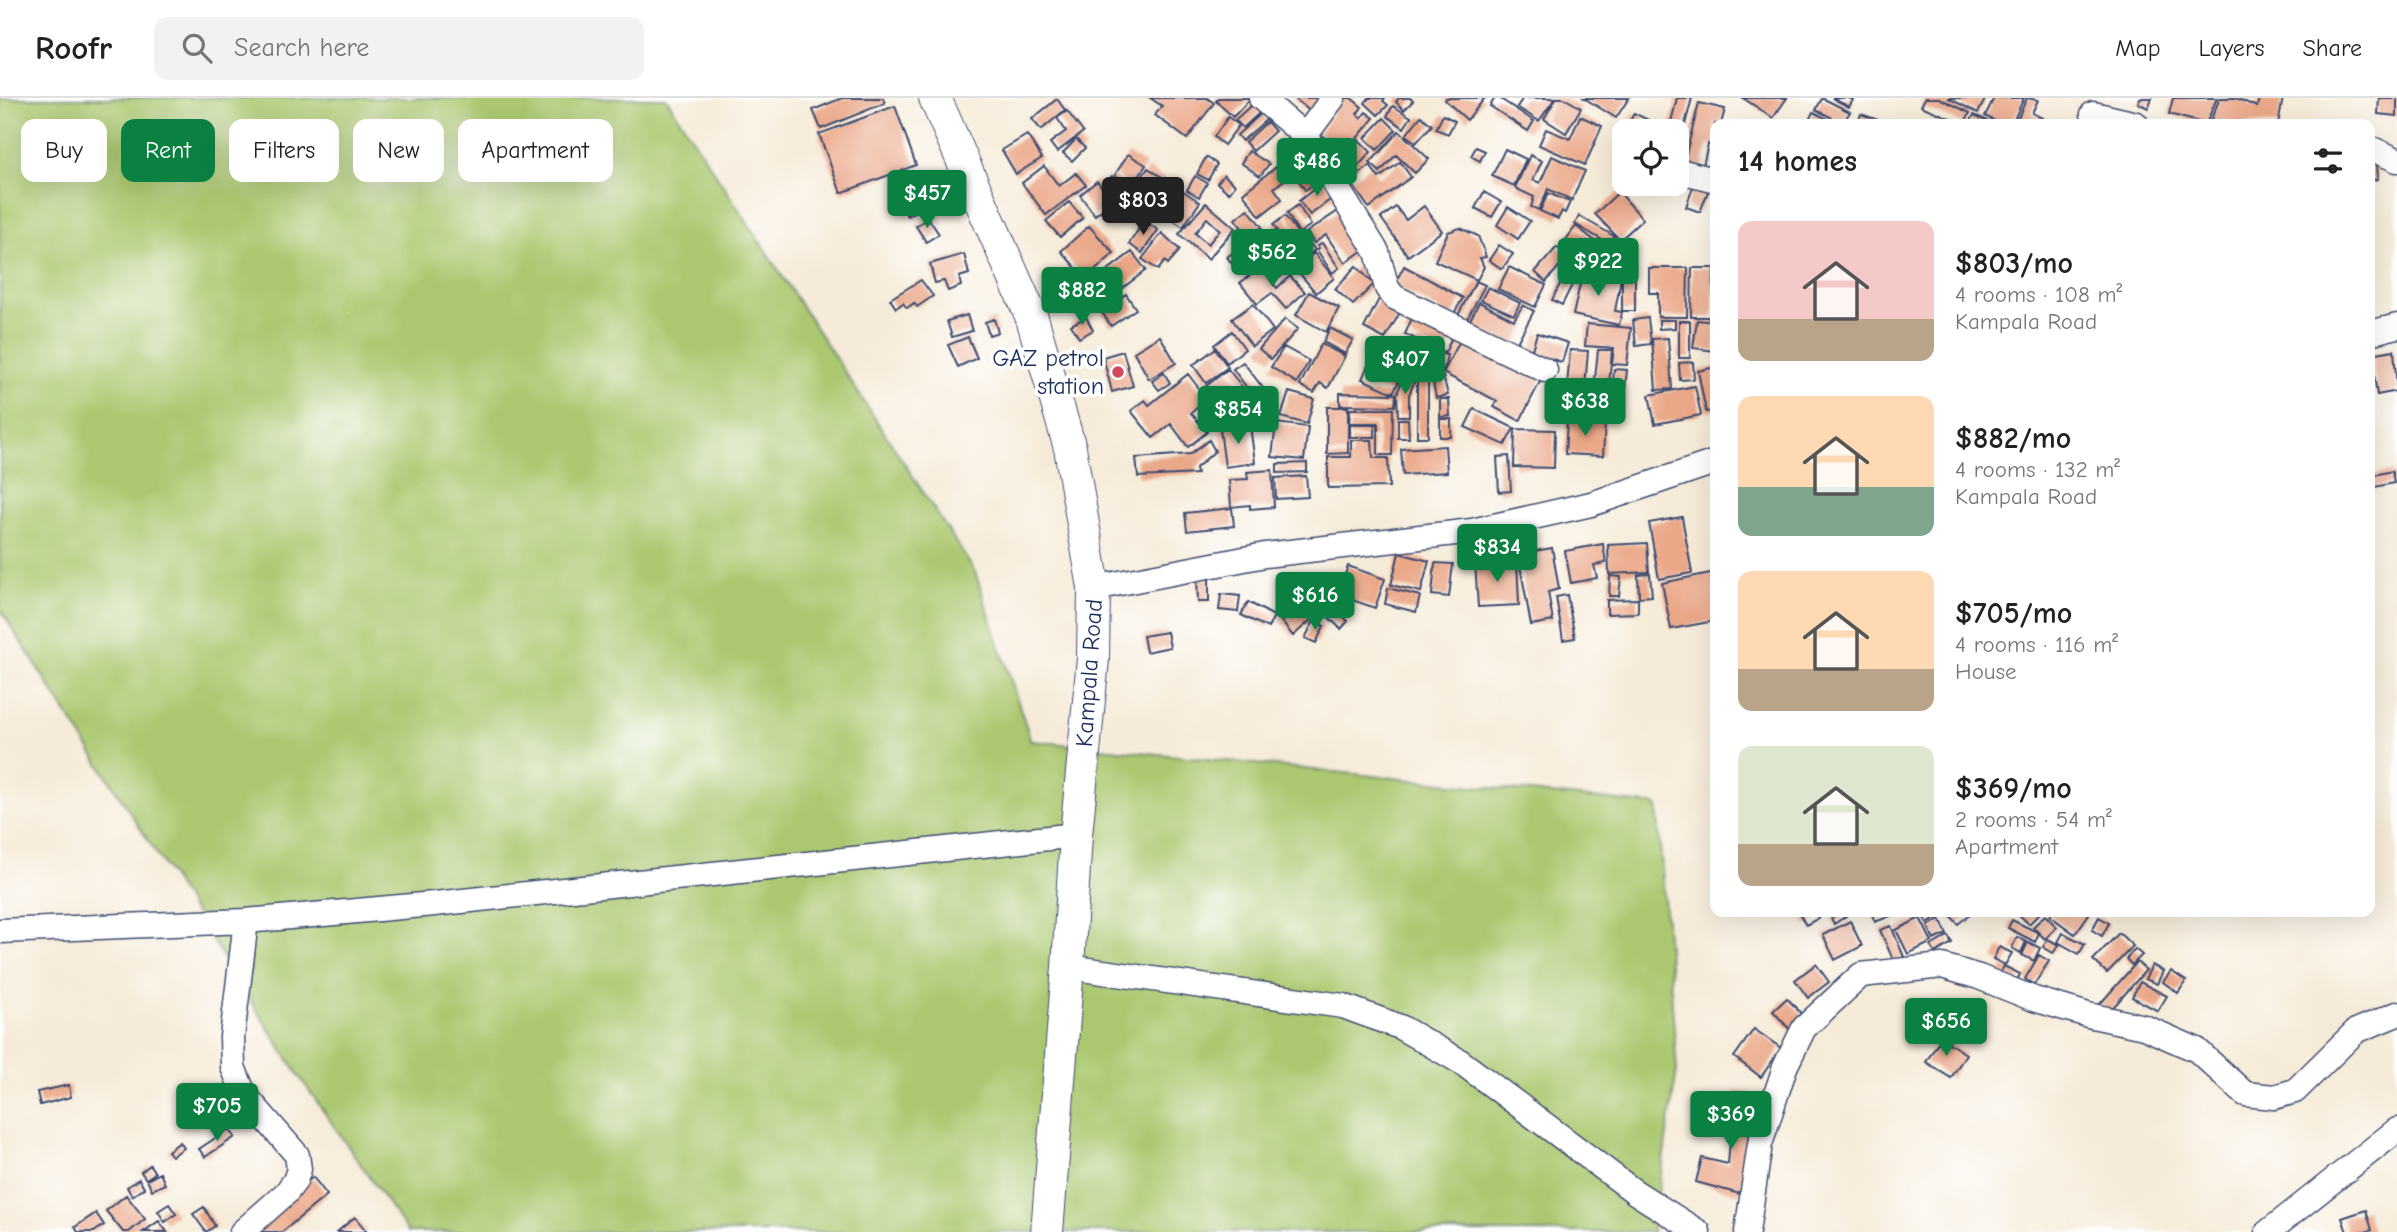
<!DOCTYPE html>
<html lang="en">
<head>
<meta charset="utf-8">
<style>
  :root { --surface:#fff; --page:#f2f2f2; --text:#222; --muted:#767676; --line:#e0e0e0; --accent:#0b8043 }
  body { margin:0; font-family:"Comic Neue",sans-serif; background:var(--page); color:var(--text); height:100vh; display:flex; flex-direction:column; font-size:26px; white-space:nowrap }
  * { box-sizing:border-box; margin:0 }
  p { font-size:23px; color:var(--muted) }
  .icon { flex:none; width:38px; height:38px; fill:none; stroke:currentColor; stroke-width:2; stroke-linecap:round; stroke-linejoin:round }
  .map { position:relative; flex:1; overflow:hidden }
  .details { position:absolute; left:1710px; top:21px; width:665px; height:798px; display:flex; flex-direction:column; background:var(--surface); border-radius:14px; box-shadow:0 7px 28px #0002 }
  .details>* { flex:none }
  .top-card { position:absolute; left:21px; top:21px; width:665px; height:63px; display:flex; gap:14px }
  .buttons { position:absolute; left:1612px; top:21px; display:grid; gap:14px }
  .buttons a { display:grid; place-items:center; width:77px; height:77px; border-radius:14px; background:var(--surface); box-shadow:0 7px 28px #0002; font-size:35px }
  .price { position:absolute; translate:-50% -60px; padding:0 16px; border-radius:7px; background:var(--accent); color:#fff; font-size:23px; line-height:46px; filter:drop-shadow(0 2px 4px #0008) }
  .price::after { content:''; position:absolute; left:50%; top:42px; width:21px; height:16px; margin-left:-10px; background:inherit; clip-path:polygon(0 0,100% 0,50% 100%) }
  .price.selected { background:#222; color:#fff }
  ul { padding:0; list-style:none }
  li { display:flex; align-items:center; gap:21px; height:175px; padding:0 28px }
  li span { display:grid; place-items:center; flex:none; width:196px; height:140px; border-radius:14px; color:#555 }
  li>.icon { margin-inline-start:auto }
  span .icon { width:84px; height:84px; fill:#fffc; stroke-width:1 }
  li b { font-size:30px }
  h2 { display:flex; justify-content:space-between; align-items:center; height:84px; padding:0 28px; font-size:30px }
  .chip { padding:0 24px; border-radius:14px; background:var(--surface); box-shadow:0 7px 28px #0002; font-size:24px; line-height:63px }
  .chip.selected { background:var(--accent); color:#fff }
  header { display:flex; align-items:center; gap:42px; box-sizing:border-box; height:98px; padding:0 35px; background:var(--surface); border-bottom:2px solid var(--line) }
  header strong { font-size:33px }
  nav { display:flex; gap:38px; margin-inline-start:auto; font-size:24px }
  .search { width:490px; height:63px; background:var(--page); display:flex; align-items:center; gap:18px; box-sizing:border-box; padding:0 24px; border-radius:14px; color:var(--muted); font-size:26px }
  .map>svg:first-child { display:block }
</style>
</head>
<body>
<header>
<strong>Roofr</strong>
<div class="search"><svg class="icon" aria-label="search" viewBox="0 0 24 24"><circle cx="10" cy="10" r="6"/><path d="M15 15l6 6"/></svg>Search here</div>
<nav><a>Map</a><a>Layers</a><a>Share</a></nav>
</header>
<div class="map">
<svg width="2397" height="1134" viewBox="0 0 2397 1134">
  <rect width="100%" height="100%" fill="#fff"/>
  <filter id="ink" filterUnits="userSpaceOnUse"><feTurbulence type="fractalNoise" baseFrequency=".0143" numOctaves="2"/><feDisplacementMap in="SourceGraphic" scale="14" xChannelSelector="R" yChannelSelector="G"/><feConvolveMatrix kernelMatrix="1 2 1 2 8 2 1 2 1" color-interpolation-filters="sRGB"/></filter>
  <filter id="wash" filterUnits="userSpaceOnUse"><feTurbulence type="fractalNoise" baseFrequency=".00686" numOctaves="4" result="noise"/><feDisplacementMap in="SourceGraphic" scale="28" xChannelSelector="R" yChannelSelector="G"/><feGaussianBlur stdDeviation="1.57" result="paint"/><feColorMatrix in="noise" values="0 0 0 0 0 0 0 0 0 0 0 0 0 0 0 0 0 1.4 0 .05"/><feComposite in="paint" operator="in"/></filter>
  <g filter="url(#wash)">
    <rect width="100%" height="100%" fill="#f6ebd8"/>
    <!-- green -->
    <path fill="#abc86f" stroke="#637c66" stroke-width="2" d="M0,0H666L975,474L1031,643L1657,707L1677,972L1652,1134H408L301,981L0,511Z"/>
    <g id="blocks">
      <!-- building -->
      <path fill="#eba889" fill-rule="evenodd" d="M842,0H883L885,5L821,31L813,12Z
        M1150,0H1207L1214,5L1187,41L1155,17L1162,8Z
        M1218,0H1251L1233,19L1216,3Z
        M1259,0L1269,6L1243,30L1235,22Z
        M1294,0H1323L1311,14Z
        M1343,0H1351L1362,9L1357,16L1361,20L1366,14L1374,20L1344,56L1319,35Z
        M1369,0H1385L1383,3L1388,7L1378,17L1365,5Z
        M1399,0H1410L1413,3L1404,12L1396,4Z
        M1446,0H1485L1467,22L1445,2Z
        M1495,0H1499L1534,23L1528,33L1490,8Z
        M1523,0H1555L1539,23L1517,9Z
        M1556,0H1564L1581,10L1566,35L1544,21Z
        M1584,0H1629L1616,20Z
        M1677,0H1692L1677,57L1676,33H1625L1634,15L1669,32Z
        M1743,0H1787L1773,20Z
        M1822,0L1850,14L1843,25L1816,12Z
        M1832,0H1849L1853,2L1849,9Z
        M1925,0H1939L1970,15L1964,26L1921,8Z
        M1948,0H1981L1985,2L1978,15Z
        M1994,0H2024L2012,26H2001L1985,18Z
        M2027,0L2038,2L2032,15L2044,21L2041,26H2015Z
        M2140,0H2152L2148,10L2138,5Z
        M2173,0H2217L2206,26L2169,16Z
        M2220,0H2236L2257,9L2259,0H2283L2278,26H2209Z
        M2379,0H2397V18L2378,16Z
        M1057,1L1065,12L1041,32L1032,21Z
        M1699,5L1725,11L1721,26H1715V47L1708,46L1701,76L1682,71Z
        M895,8L916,67L841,95L819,36Z
        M1393,8L1411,19L1404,30L1387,18Z
        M1067,13L1083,34L1057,54L1050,45L1066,33L1057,20Z
        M1813,14L1838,26H1807Z
        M1262,15L1267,21L1242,43L1237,37Z
        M1861,16L1889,26H1857Z
        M1443,17L1455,23L1448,36L1436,31Z
        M1974,17L1995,26H1969Z
        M1421,18L1432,27L1416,45L1406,37Z
        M1580,18L1602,28L1585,67L1539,47L1546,31L1570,41Z
        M1228,19L1239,27L1224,47L1214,39Z
        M1384,20L1396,32L1377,52L1365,40Z
        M1267,24L1275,33L1253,53L1245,44Z
        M1399,33L1429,61L1415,75L1396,57L1380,74L1370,65Z
        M1292,36L1301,43L1284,63L1275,56Z
        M1027,37L1042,60L1016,76L1002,52Z
        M1076,41L1085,50L1072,63L1063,55Z
        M1359,42L1371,54L1349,78L1336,66Z
        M1476,49L1485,53L1480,63L1471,58Z
        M1505,51L1526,61L1514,88L1492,78Z
        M1249,53L1269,66L1260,78L1241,65Z
        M1128,56L1146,67L1132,88L1115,77Z
        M1530,57L1542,63L1533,82L1540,85L1552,58L1585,73L1572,102L1548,91L1539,112L1531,109L1534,99L1515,90Z
        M1312,58L1326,79L1305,92L1292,72Z
        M1206,59L1217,66L1208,82L1197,76Z
        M1400,64L1411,79L1369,110L1350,83L1370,68L1379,80Z
        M2377,65L2378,81L2370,82V66Z
        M1044,68L1059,88L1076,75L1086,87L1046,117L1022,85Z
        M1276,69L1285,81L1274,90L1282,101L1260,118L1243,95Z
        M1148,70L1200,104L1183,129L1131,95Z
        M1224,77L1235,87L1229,95L1217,85Z
        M1112,78L1129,90L1122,101L1104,90Z
        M1195,78L1207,85L1199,99L1187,92Z
        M1097,83L1113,103L1095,117L1080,97Z
        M1324,83L1335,98L1310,117L1299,103Z
        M1694,86L1709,91L1700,114L1686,109Z
        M913,91L922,110L907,118L898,99Z
        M1484,94L1501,104L1492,119L1475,110Z
        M1619,94L1643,121L1620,142L1595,116Z
        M1548,95L1570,104L1565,115L1562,113L1558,121L1540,113Z
        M1069,104L1083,120L1060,139L1046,123Z
        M1206,105L1235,130L1208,161L1179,136ZM1207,120L1220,132L1208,146L1195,135Z
        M1298,107L1311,127L1299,135L1287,115Z
        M1424,108L1442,133L1408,158L1381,120L1396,109L1406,122Z
        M1344,109L1370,147L1345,165L1326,137L1314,145L1307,134Z
        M1508,109L1530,123L1518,141L1497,127Z
        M1248,111L1262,129L1249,139L1235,121Z
        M1285,118L1299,137L1244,176L1242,173L1239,175L1227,159L1244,147L1248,153L1277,132L1273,127Z
        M1579,118L1614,138L1609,146L1575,126Z
        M928,120L939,136L926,144L916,128Z
        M1144,123L1158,132L1142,155L1129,146Z
        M1089,128L1114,155L1086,181L1061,153Z
        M1576,128L1595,143L1581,162L1562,147Z
        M1460,130L1478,138L1486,159L1480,160L1484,169L1477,182L1435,163L1448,134Z
        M1162,135L1180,152L1168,166L1165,163L1158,172L1142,161Z
        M1303,136L1315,152L1276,182L1264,166Z
        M1322,145L1339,170L1332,175L1317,152L1319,150L1317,148Z
        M1499,147L1513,156L1502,171L1489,162Z
        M1557,149L1568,158L1546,184L1535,174Z
        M1132,154L1146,172L1094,212L1080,193Z
        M1314,155L1334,180L1316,195L1295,170Z
        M964,156L969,176L959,179L961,188L948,193L944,183L935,185L930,166Z
        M1622,166H1635V213H1622Z
        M1356,168L1374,186L1353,207L1335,191Z
        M1404,168L1463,200L1452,219L1394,187Z
        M1261,169L1277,190L1290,178L1305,194L1286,211L1272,195L1257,206L1240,185Z
        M1509,169L1546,187L1535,209L1498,191Z
        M1649,170H1688L1687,219H1658V195H1649Z
        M1692,170H1714L1713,219H1691Z
        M1583,173L1621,181L1615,213L1622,214L1619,227L1573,217Z
        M1566,174L1576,179L1562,207L1552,202Z
        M921,182L933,198L917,209L914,205L907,210L903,205L896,210L890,201Z
        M1476,183L1485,187L1467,221L1458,217Z
        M1488,189L1520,205L1514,217L1481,202Z
        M1309,194L1339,210L1326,234L1296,217Z
        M1126,196L1136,211L1111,228L1101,213Z
        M1381,197L1403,209L1385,241L1364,230Z
        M1479,204L1514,222L1523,207L1534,213L1514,250L1468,226Z
        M1253,206L1273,232L1252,248L1232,221Z
        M1415,213L1455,232L1445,255L1405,236Z
        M967,217L972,233L952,239L947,223Z
        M1086,219L1093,232L1079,240L1071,227Z
        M1648,220L1651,246L1636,248L1633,222Z
        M994,221L998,234L989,237L985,224Z
        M1285,221L1298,231L1271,261L1259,251Z
        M1659,222H1675V230L1659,231Z
        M1697,222L1715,224V253L1693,250Z
        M1679,223H1690V260H1679Z
        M1587,226L1631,230L1627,267L1612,266L1614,250L1585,248Z
        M1330,230L1353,242L1345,256L1323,244Z
        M1232,233L1245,251L1227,265L1214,247Z
        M1537,235L1568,245L1562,264L1531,255Z
        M1160,238L1176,265L1149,281L1134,254Z
        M968,239L977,260L958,269L948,247Z
        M1462,239L1542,280L1520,323L1494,309L1497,303L1443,275Z
        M1668,240L1672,291L1656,292L1652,241Z
        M1419,244L1429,249L1414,279L1404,274Z
        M1321,246L1345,258L1328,290L1320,285L1314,295L1300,287Z
        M1377,247L1409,262L1393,295L1362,281Z
        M1284,249L1309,263L1297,285L1271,269Z
        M1215,251L1228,269L1206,285L1193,267Z
        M1570,252L1588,253L1583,314L1565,313Z
        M1598,252H1612L1606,321L1591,319Z
        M2394,252L2397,293L2377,297L2371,256Z
        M1123,253L1133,288L1112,294L1103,259Z
        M1436,255L1447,257L1444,272L1433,270Z
        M1243,264L1263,290L1253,298L1233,271Z
        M1693,264L1694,281L1680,282L1679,265Z
        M1715,269V313L1706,314L1698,273Z
        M1228,271L1257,308L1234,327L1205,289Z
        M1614,271L1627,272L1623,309L1611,308Z
        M1164,275L1170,285L1159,292L1152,283Z
        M1428,275V339H1417V276Z
        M1188,276L1207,301L1191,315L1207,334L1188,349L1171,326L1153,340L1131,313L1145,302L1149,307Z
        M1404,277L1415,282L1409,297V318H1398L1397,296Z
        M1443,278L1448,297L1436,300L1432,279Z
        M1695,288L1701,317L1655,326L1649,297Z
        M1289,294L1314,301L1307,326L1281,319Z
        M1340,295L1396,296L1395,308L1340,307Z
        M1440,301H1449L1450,318L1440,319Z
        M1327,309H1348V355L1327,356Z
        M1350,311H1393L1392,357H1378V325H1349Z
        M1474,311L1514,330L1505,347L1465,329Z
        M1398,321H1408L1409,340H1398Z
        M1440,321H1451V339H1440Z
        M1567,323L1605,325L1603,358L1565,356Z
        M1276,325L1308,329L1304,362L1272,359Z
        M1250,327L1255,365L1225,369L1220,331Z
        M1350,327H1375V339H1350Z
        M1515,331L1555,332L1554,370L1514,369Z
        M1209,342L1215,353L1196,370L1197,376L1138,379L1136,360L1190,356Z
        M1351,342H1372L1373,360H1388L1389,389L1328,390V359H1351Z
        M1445,348L1447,374L1403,377L1401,351Z
        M1509,358L1511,393L1499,394L1497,359Z
        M1307,365V374L1277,375V366Z
        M1272,372L1274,409L1250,411V407L1231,409L1229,382L1248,381L1247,374Z
        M2392,373L2394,385L2370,390V378Z
        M1306,378L1308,399L1276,401L1275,380Z
        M1232,410L1234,428L1187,433L1185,415Z
        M1682,419L1692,475L1659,481L1649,425Z
        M1647,445L1649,474L1609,476L1608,447Z
        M1603,446L1606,465L1594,467L1597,480L1571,485L1565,453Z
        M1552,450L1559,491L1548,494L1553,523L1531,527L1518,456Z
        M1399,455L1429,463L1421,494L1391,487Z
        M1517,462L1519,507L1478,509L1475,465Z
        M1435,465L1453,466L1449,499L1432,497Z
        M1348,468L1385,481L1375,510L1338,497Z
        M1715,474V523L1671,531L1662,485Z
        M1650,476L1652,498L1639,499L1638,477Z
        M1610,478L1621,479L1619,498H1609Z
        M1197,480H1209V504H1198Z
        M1309,483L1328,502L1316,513L1298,494Z
        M1388,490L1420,498L1416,514L1385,506Z
        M1221,496L1240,498L1238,514L1219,512Z
        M1567,497L1575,540L1563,542L1556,499Z
        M1638,501V515L1607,516V502Z
        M1248,504L1274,518L1268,530L1241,517Z
        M1299,506L1312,521L1293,538L1280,522Z
        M1330,507L1348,523L1341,531L1323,514Z
        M1314,523L1324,528L1316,545L1305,540Z
        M1167,534L1170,549L1146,554L1143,538Z
        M1806,814H1815L1819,820L1806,827L1800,817Z
        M1841,814L1846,818L1834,826L1831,820Z
        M1871,814H1901L1875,824Z
        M1929,814H1942L1943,816L1927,825L1923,818Z
        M1947,814H1973L1958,826Z
        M2016,814H2041L2029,826Z
        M2053,814H2086L2089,816L2075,836L2050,818Z
        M2045,817L2057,829L2045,841L2033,829Z
        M2099,819L2109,825L2102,838L2092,832Z
        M1920,820L1932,844L1908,856L1896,832Z
        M1940,821L1947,836L1934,842L1928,828Z
        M2012,822L2039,835L2035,844L2008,830Z
        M1850,823L1862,848L1835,862L1823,837Z
        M1891,828L1904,859L1894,864L1880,832Z
        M2063,835L2085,846L2079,856L2058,844Z
        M2119,835L2133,848L2107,875L2093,862Z
        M1948,838L1952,845L1935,855L1931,848Z
        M2017,839L2026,844L2021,855L2012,850Z
        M2048,841L2059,847L2053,855L2043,849Z
        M2028,844L2040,850L2034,863L2022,857Z
        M1999,849L2012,855L2005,867L1993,861Z
        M2135,851L2142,857L2132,867L2126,861Z
        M2039,857L2049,863L2034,887L2025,881Z
        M2137,864L2146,872L2109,914L2100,906Z
        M1816,866L1829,884L1808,900L1795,882Z
        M2152,867L2163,873L2157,886L2145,881Z
        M2004,868L2020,876L2017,883L2000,875Z
        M2171,873L2186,883L2178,895L2163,884Z
        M2140,884L2167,898L2158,913L2132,899Z
        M1787,900L1805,920L1791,933L1773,913Z
        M1754,931L1781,950L1761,979L1734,959Z
        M1941,940L1966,956L1951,980L1926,964Z
        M69,987L71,999L40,1007L37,994Z
        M1734,994L1752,995L1746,1071L1740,1096L1696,1084L1702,1060L1728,1066Z
        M229,1031L235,1039L205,1059L199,1051Z
        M180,1044L184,1050L172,1058L168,1053Z
        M150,1067L155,1075L146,1081L141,1074Z
        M160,1075L165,1086L152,1092L147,1082Z
        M313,1079L327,1097L282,1134H245Z
        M139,1081L144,1090L132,1098L127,1089Z
        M126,1097L145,1121L129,1134H123L106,1113Z
        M169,1106L176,1116L165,1124L158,1113Z
        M204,1109L215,1128L206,1134L193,1116Z
        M2366,1112L2372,1132L2365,1134H2347L2342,1120Z
        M96,1115L104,1127L94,1134H78L75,1129Z
        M355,1119L367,1134H337Z
        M159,1123L167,1134H143Z"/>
    </g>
  </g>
  <g filter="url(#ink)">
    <use href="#blocks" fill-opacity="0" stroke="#3c4b70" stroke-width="2"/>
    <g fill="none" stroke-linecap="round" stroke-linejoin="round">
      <defs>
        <path id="minor" d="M1261,0L1305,38L1377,154L1387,190L1394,199L1545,272
          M2093,16L2136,26
          M1305,38L1333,0
          M2370,50L2397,62
          M1676,72L1715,82
          M2370,235L2397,228
          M1094,490L1265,457L1472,433L1591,406L1715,364
          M0,833L246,823L434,806L1076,737
          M1068,869L1343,908L1400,929L1461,964L1635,1094L1698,1134
          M242,1134L286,1095L295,1083L299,1071L297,1057L244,996L233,969L232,939L246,823
          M1747,1134L1760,1046L1785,969L1804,930L1861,877L1942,868L1979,879L2034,901L2088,917L2144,929L2197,952L2245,996L2274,999L2295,993L2356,933L2397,916
          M2268,1134L2397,1032"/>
        <path id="major" d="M935,0L1032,220L1070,350L1094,490L1093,561L1076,737L1068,869L1047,1134"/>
      </defs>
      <!-- minor casing -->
      <use href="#minor" stroke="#3c4b70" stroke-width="27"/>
      <!-- major casing -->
      <use href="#major" stroke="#3c4b70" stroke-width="34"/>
      <!-- minor -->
      <use href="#minor" stroke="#fff" stroke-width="24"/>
      <!-- major -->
      <use href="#major" stroke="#fff" stroke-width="32"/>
    </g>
  </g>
  <!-- markers -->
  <circle fill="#d1495b" stroke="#fff" stroke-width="2.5" cx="1118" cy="274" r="7"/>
  <g text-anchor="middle" stroke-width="7" stroke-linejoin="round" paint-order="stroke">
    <!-- poi labels -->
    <g font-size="24" fill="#1b2f5e" stroke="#fff" text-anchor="end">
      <text x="1104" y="268">GAZ petrol<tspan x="1104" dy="28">station</tspan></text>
    </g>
    <!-- street labels -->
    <g font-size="24" fill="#1b2f5e" stroke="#fff">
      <text transform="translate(1089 575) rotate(-86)" y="8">Kampala Road</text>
    </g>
  </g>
</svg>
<div class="buttons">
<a><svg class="icon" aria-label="locate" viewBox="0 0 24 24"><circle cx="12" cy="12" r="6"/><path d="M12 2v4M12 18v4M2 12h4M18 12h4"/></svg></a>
</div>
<b class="price" style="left:1317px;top:100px">$486</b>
<b class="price" style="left:927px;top:132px">$457</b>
<b class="price selected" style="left:1143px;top:139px">$803</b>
<b class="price" style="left:1272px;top:191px">$562</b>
<b class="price" style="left:1598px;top:200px">$922</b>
<b class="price" style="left:1082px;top:229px">$882</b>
<b class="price" style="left:1405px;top:298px">$407</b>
<b class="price" style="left:1585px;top:340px">$638</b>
<b class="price" style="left:1238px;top:348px">$854</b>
<b class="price" style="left:1497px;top:486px">$834</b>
<b class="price" style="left:1315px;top:534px">$616</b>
<b class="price" style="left:1946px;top:960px">$656</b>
<b class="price" style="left:217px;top:1045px">$705</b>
<b class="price" style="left:1731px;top:1053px">$369</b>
<div class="top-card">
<a class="chip">Buy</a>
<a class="chip selected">Rent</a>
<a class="chip">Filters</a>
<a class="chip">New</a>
<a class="chip">Apartment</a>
</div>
<section class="details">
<h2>14 homes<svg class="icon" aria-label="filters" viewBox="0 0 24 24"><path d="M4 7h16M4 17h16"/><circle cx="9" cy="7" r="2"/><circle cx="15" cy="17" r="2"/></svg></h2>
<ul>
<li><span style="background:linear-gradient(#f6c9c9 70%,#b9a48a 0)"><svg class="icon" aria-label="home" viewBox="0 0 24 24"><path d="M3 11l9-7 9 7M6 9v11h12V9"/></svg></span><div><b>$803/mo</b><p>4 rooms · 108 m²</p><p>Kampala Road</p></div></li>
<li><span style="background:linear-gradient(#ffd9b3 65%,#7fa58c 0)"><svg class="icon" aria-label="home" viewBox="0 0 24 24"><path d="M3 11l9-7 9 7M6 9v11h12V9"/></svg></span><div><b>$882/mo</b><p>4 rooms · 132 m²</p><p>Kampala Road</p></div></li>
<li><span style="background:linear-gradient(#ffd9b3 70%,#b9a48a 0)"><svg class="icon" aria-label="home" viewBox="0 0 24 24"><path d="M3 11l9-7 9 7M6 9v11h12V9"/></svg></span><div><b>$705/mo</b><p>4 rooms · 116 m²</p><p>House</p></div></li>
<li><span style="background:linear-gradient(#dfe7d0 70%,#b9a48a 0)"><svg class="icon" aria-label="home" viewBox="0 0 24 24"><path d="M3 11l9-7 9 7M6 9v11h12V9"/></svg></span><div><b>$369/mo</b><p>2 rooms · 54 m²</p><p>Apartment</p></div></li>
</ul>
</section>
</div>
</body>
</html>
